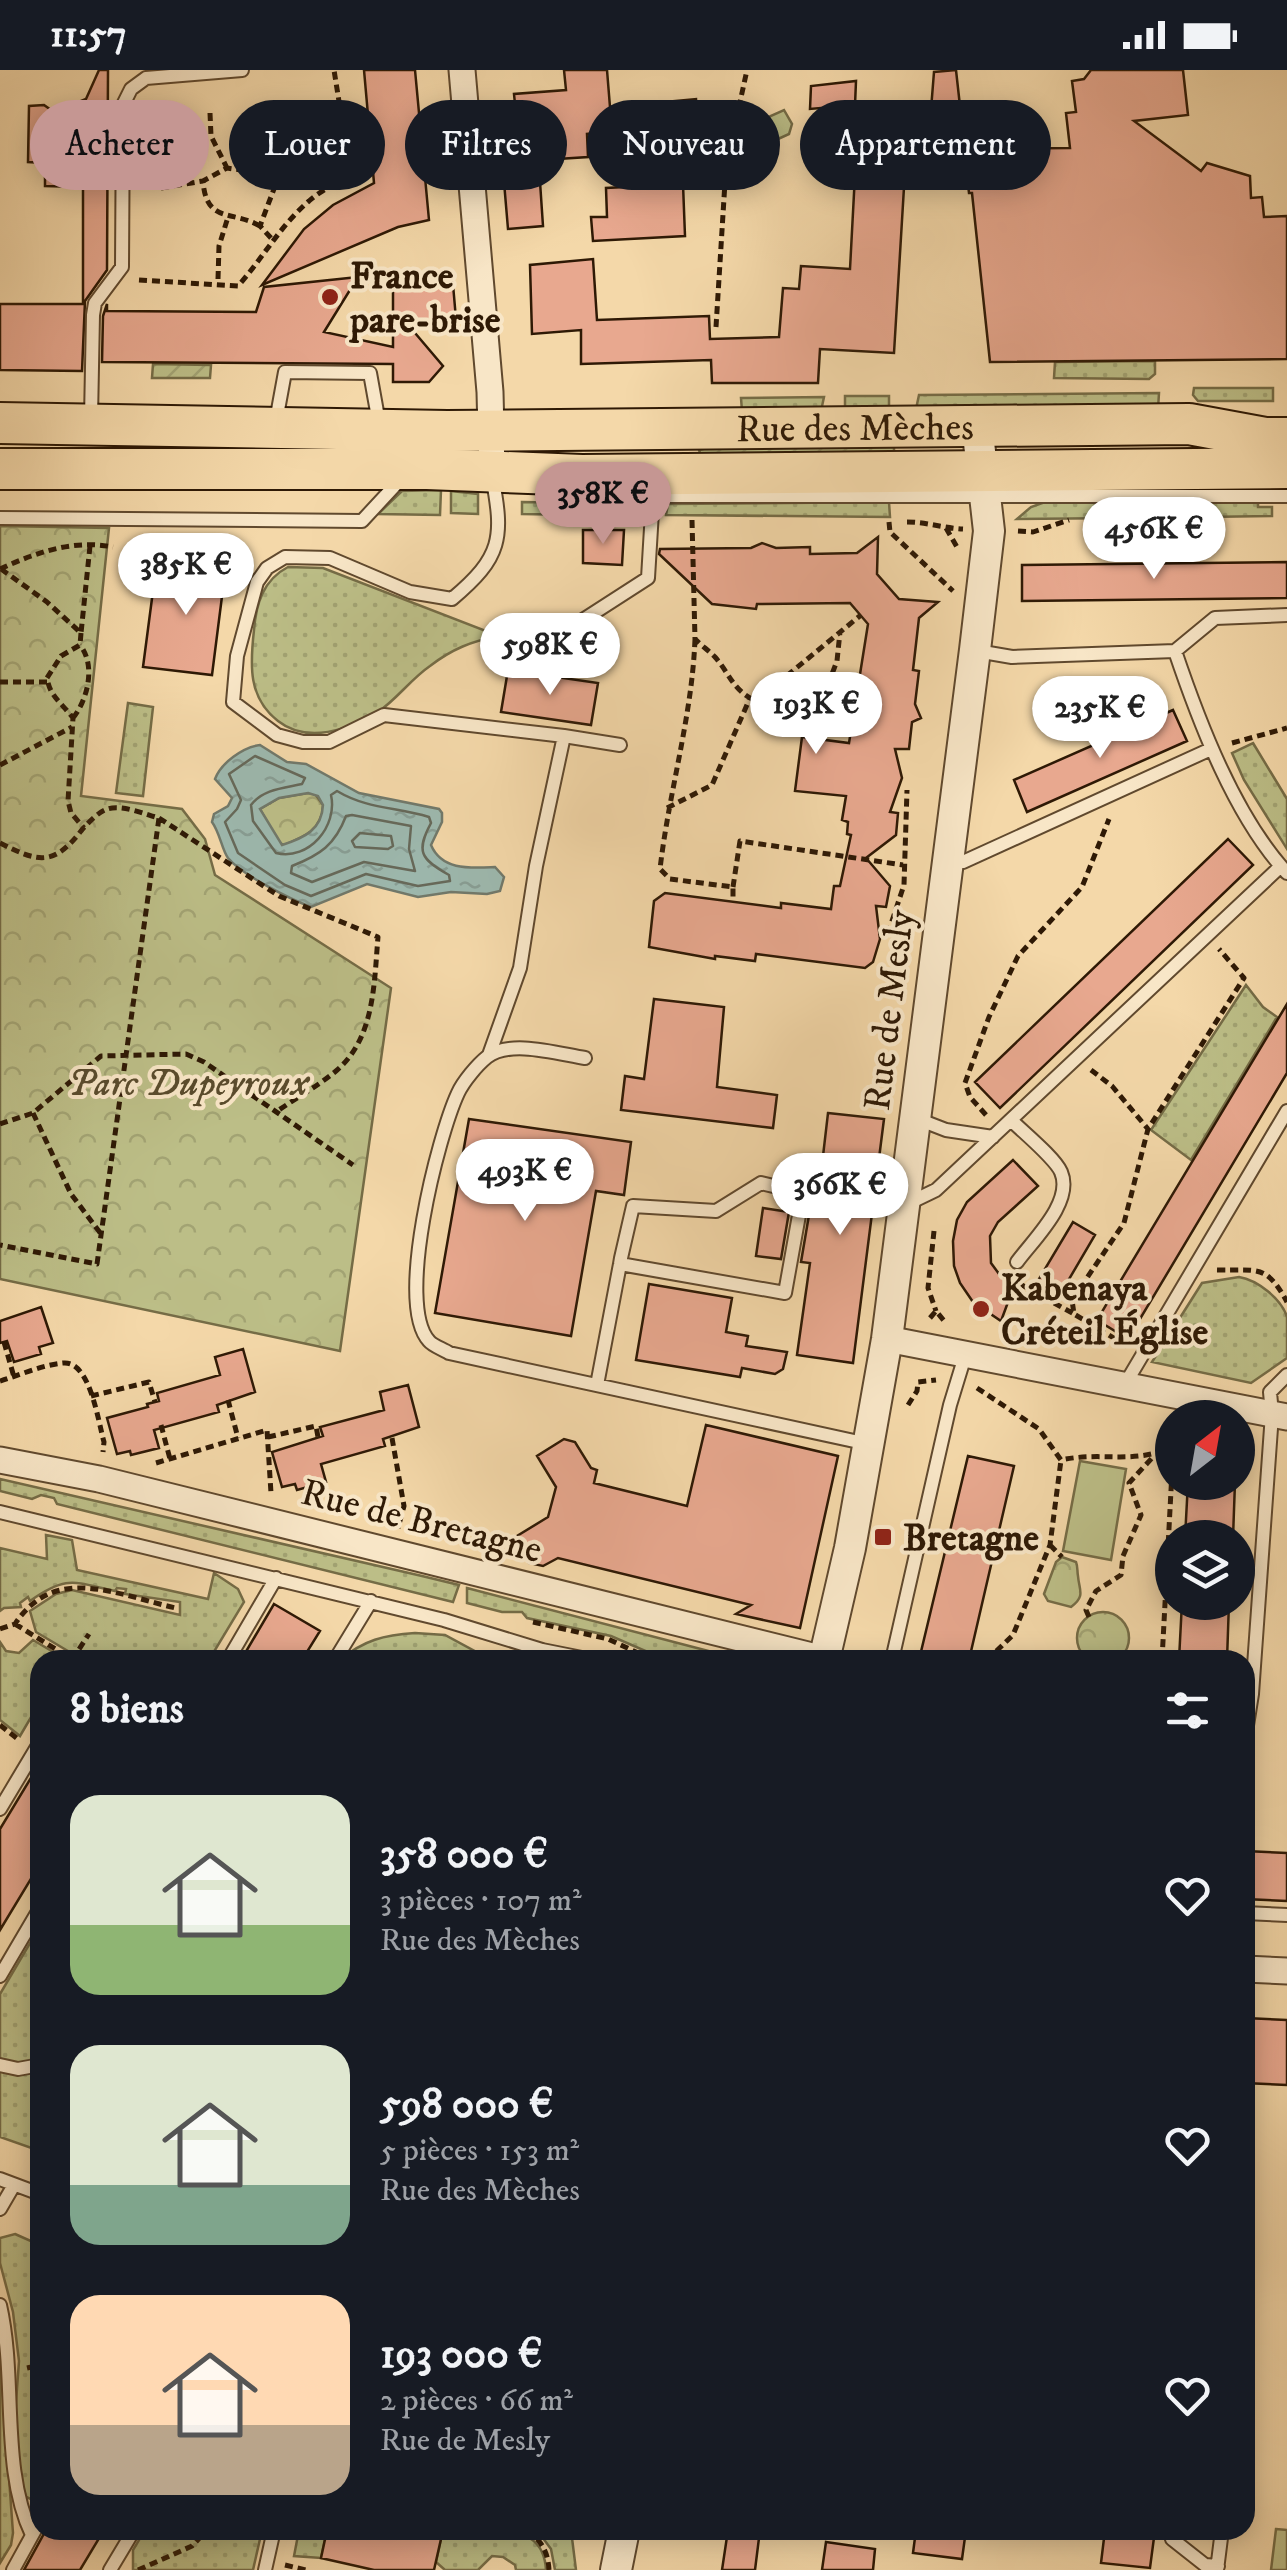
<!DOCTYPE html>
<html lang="fr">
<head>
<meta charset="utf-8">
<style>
  :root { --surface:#171b24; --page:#20242c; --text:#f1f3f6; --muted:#9ea1a6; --accent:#c59692 }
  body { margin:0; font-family:"IM FELL DW Pica",serif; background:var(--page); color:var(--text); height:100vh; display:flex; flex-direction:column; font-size:38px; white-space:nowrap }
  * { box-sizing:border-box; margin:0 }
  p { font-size:32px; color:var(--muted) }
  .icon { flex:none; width:55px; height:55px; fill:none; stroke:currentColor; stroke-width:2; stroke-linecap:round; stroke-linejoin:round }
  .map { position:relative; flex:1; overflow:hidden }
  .side { position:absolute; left:30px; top:1580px; width:1225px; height:890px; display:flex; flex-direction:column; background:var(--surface); border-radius:30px; box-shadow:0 5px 25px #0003 }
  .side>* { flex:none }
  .banner { position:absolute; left:30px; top:30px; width:1228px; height:90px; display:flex; gap:20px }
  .needle { width:65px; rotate:31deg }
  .buttons { position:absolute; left:1155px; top:1330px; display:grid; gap:20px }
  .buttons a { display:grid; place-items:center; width:100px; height:100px; border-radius:50%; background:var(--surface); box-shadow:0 5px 25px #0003; font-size:50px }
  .price { position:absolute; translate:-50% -85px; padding:0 22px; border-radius:35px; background:#fff; color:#222; font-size:32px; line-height:65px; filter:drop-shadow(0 2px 5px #0008) }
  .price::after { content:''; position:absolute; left:50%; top:60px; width:30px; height:22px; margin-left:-15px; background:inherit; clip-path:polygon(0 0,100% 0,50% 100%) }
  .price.current { background:var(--accent); color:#111 }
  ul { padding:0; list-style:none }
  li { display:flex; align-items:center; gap:30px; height:250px; padding:0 40px }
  li span { display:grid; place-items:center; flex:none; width:280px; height:200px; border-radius:30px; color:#555 }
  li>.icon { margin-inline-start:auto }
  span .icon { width:120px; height:120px; fill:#fffc; stroke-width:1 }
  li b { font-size:42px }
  h2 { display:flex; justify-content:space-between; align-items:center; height:120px; padding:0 40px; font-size:42px }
  .pill { padding:0 35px; border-radius:45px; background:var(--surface); box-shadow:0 5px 25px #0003; font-size:35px; line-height:90px }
  .pill.current { background:var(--accent); color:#111 }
  .status { display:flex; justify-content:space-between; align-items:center; height:70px; padding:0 50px; background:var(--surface); direction:ltr }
  .status svg { height:28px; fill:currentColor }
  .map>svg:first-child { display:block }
</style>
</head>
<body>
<div class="status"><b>11:57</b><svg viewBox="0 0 49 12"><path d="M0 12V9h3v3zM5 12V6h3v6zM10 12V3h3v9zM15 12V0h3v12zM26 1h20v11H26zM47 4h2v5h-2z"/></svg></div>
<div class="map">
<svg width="1287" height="2500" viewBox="0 0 1287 2500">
  <defs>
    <pattern id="grass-dots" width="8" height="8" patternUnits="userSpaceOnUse" patternTransform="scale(2.5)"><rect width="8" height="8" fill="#bcbe87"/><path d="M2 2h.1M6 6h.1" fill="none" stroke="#a2a373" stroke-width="1.8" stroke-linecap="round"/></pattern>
    <pattern id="forest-crowns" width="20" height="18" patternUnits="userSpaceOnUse" patternTransform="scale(2.5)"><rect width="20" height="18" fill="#bcbe87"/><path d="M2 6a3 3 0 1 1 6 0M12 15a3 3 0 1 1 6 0" fill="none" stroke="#a2a373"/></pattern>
    <pattern id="garden-furrows" width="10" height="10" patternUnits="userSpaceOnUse" patternTransform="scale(2.5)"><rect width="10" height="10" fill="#bcbe87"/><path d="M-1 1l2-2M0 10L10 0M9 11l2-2" fill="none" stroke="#a2a373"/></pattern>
    <pattern id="water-ripples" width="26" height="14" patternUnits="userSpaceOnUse" patternTransform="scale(2.5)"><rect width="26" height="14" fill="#9db9af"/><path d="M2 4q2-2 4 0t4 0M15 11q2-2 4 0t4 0" fill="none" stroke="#889e95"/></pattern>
  </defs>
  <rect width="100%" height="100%" fill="#f4d8a9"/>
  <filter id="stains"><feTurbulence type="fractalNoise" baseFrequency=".002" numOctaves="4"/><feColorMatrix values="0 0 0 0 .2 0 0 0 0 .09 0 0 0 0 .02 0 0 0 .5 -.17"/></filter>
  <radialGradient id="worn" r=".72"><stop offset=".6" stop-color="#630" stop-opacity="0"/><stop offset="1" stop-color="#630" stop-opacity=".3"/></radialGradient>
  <!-- grass -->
  <path fill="url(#grass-dots)" stroke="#756c46" stroke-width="2.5" d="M1155,291V304L1149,309L1054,308L1055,292Z
    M1194,318H1273V331H1198L1193,325Z
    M1159,323L1158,339H916L919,325Z
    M845,326H889V340L845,341Z
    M824,327L821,341H742L741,328Z
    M441,420L440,445L378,444L402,421Z
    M451,421L478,424V444L451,443Z
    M1258,430V437H1272V446L1132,448V432Z
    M522,432L633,434L637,446L522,444Z
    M889,432L890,447L666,445L668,434Z
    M1045,432H1124V448L1017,449L1031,437Z
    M288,497L323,498L499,566C472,571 452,579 430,596C411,609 397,629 378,642C349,660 307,674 278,651C248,628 250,595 254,560C256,534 263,510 288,497Z
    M128,633L153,637L143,726L116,723Z
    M1253,673L1287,729V779L1244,710L1232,683Z
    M1246,915L1263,937L1277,947L1191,1090L1151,1060Z
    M1239,1207C1257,1210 1281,1228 1287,1247C1287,1258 1287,1276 1287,1288L1251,1313L1152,1292L1202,1213Z
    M0,1409L422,1506L459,1515L453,1532L57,1434L54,1428L41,1425L32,1429L0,1421Z
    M46,1465L72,1470L77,1500L208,1529L214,1503L238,1519L244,1532L209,1590H83L36,1562L30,1541L56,1524L72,1520L180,1545V1532L125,1524L126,1519L117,1518L115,1521C73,1512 67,1505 30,1531L28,1527L20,1533L21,1537L4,1538L0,1541V1478L47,1489Z
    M467,1518L743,1590H666L611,1566L527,1548L522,1542H502L467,1533Z
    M415,1563L445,1565L480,1584L483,1590H340C364,1570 384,1565 415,1563Z
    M33,1570L55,1583L59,1590H40V1632L20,1666L0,1650V1572L6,1581L19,1583Z
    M40,1856V2081L0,2067V1924Z
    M15,2164L40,2175V2426L33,2430L24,2426L14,2360L19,2291L13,2242L0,2193V2168Z
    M0,2284L13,2463L11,2475L0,2493Z
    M145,2460H262L253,2500H133V2480Z
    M299,2460H327L321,2488L294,2486Z
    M414,2460H471L475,2466L480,2460C511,2460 544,2460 546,2500H516L515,2495L503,2487L492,2486L478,2500H445L436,2492L441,2469L413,2463Z
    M537,2460H571L576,2500H555L551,2479Z"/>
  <!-- forest -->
  <path fill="url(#forest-crowns)" stroke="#756c46" stroke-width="2.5" d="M784,40L792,54L789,64L752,81L746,80L739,67L742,59Z
    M0,456L109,458L81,726L182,739L205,769L215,805L391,918L340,1281L0,1209Z
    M308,723L315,724L323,735C322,760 304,767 284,775L278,772L260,739L279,728Z
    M1062,1487L1076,1492C1078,1497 1077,1501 1078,1506C1079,1520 1086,1526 1071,1537L1048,1531L1044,1524L1056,1492Z
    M1077 1568a26 26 0 1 1 52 0a26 26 0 1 1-52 0Z"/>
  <!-- garden -->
  <path fill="url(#garden-furrows)" stroke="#756c46" stroke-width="2.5" d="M153,294L211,295L210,308H152Z
    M894,373V387L700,383L699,380L715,376Z"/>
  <!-- pitch -->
  <path fill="#bcbe87" stroke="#756c46" stroke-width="2.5" d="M1080,1391L1126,1399L1111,1490L1063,1481Z
    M1276,2459L1287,2460V2500H1271Z"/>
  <!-- water -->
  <path fill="url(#water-ripples)" stroke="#71796b" stroke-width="2.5" fill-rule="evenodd" d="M260,675L287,692L306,694L359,723L439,739L442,743V752L431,775C442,801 471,798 495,797L504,807L500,821L487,824L451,822L418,827L367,814L311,837C290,829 242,805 228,788C222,780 220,763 212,752L214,744L228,736L232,728L215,709C221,693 243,677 260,675ZM308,723L318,726L323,735C322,760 304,768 282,775L260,739L279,728Z"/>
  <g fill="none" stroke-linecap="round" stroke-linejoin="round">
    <!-- shore -->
    <path stroke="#66695a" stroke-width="2.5" d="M255,686L305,708L302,714C284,718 263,719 251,735L253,751L276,783C309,791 338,756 331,725L337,721C367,739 396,737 429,747L431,753C416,781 420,789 449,805L450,811L418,816L366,804L311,826L285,815L238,783L225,752L237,739L241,730L229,704Z
      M352,745L411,756L409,779L415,801L364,792L312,812L291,803L292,796C320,785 335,775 346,746Z
      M360,763L391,766L393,776L388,779L355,777L352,771Z"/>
  </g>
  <!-- building -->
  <path fill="#e8a88f" stroke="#2e1905" stroke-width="2.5" d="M99,0H108L107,200L85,231L82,301L0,300V234H83V117L45,116V93L28,92L29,36L44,35L54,42L86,29Z
    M364,0H415L429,150L398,157L262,215L304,159L333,135L374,113Z
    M564,0H607L610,37L696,29L697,54L587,64L588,87L527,91L524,53L517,54L514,24L566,20Z
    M956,0L962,54L930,52L934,2Z
    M1091,0H1183L1188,45L1134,51L1201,101L1207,93L1250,106L1251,128L1262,127L1264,147L1287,146V289L990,292L972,123H969L964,79L1070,78L1066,43L1076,42L1072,11L1084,9Z
    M856,11L855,35L810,39L811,16Z
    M858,48L908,51L894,283L820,279L818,313H712L711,290L581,294V260L532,264L530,195L593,189L597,250L709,246L710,269L779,267L783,218L799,219L801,196L850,199Z
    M539,97L543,156L508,159L503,100Z
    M683,114L685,166L593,171L591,147H607L606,118Z
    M452,203L456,249L404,250L443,296L429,312H393V294L102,292L103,246L107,234V241L256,242L264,217L358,207L324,262L393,277V208Z
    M583,460H624L622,495L583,493Z
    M878,467L877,504L899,529L938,532L919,548L913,600L919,601L915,634L921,648L912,652L909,679H895L902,708L890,742L898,743L896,765L866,788L890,816L886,837L876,836L880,869L873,892L865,898L756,884L755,891L715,886V889L649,877L654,831L665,823L781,838V833L831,839L834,816H840L851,765L847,764L848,752L842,750L846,726L795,721L802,667L849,673L868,554L850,533L757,534L756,539L712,534L659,484L660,479L751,478L762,473L776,478L810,477V484L857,483Z
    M202,484L227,487L212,605L143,597L156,498L199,504Z
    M1287,492V528L1022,531V495Z
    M508,600L598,613L591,655L501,642Z
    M1173,640L1187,671L1027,742L1014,710Z
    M1228,769L1253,795L1000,1038L975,1012Z
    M654,929L724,937L717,1017L777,1025L773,1058L621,1040L625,1006L644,1009Z
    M1287,934V1003L1128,1269L1097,1250Z
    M828,1043L884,1049L853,1293L797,1285L810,1193L801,1192L809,1145L816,1146Z
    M469,1049L631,1072L624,1125L596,1121L571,1266L435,1243Z
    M1013,1090L1038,1116L998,1152L990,1166L991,1193L1002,1208L1014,1216L1001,1251L973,1232L960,1213L954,1196L953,1171L957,1150L967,1132Z
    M763,1138L789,1142L781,1189L756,1186Z
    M1073,1152L1095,1165L1055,1233L1033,1219Z
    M649,1214L732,1228L726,1262L748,1266L746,1276L787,1282L783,1299L775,1304L742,1298L740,1307L636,1290Z
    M41,1237L53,1273L39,1277L41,1284L14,1292L7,1271L0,1273V1251Z
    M243,1279L255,1322L217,1335L219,1342L154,1360L159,1378L131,1385L130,1381L117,1384L107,1348L148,1337L147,1334L159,1331L157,1323L220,1305L215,1287Z
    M408,1315L419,1357L383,1369L385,1376L321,1394L326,1412L297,1420L295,1414L282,1417L272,1382L323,1366L320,1357L384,1340L380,1322Z
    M706,1355L838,1386L800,1558L736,1544L751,1535L558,1488L543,1496L529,1493L517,1466L548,1447L556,1417L537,1386L564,1369L575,1372L591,1398L597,1400L594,1413L687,1436Z
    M968,1386L1014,1396L969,1590H919Z
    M1188,1412H1235L1233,1468H1185Z
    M1182,1532H1229L1227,1590H1179Z
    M274,1534L320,1561L302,1590H241Z
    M40,1693V1794L0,1860V1759Z
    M1245,1781L1287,1783V1831L1245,1829Z
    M1245,1948L1287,1950V2015L1245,2013Z
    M46,2460H104L80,2500H24Z
    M327,2460H398L441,2469L434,2500H374L321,2488Z
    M728,2460H760L755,2500H722Z
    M916,2460H966L962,2489L913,2483Z
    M1105,2460H1155L1150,2498L1101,2493Z
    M826,2472L875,2479L873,2500H822Z"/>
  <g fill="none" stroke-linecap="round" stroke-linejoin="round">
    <defs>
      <path id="service" d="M91,348L93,245L95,233L122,197L123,35L131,19L146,8L242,0
        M276,351L285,302L370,303L379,353
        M492,406C504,468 502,487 452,529L410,522L330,488L285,487L267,498L257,512L237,586L233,632L277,665L303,672H329L384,645L564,666
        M580,421L599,426H1287
        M0,448L362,451L400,410
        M507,574L541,577L648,508L653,425
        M977,581L1012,587L1175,581L1215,548L1287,545
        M1175,581C1199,652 1235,747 1287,803
        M949,790L963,792L1211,679
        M489,985L520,898L536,796L564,666L620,675
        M585,988C559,984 510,969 487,987C477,995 463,1012 458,1023C438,1066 395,1234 429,1271C433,1276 443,1279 449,1283L868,1374
        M915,1048L946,1060L993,1067
        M1011,1050C1023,1062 1055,1088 1061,1102C1074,1132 1033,1170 1017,1192
        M907,1134L936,1120L1281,796
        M597,1315L620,1194L621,1188L633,1136L716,1141L761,1113L803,1123L785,1223L620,1194
        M1124,1316L1287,1041
        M0,1442L444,1550L542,1580L554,1590
        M228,1590L276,1508
        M335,1590L371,1531
        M532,1590L542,1580L592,1590
        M892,1590L950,1335L965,1286
        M1245,1668L1252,1624L1272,1344L1270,1322L1287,1305
        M0,1739L40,1672
        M1245,1843L1287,1845
        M0,1906L40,1838
        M0,1995L18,1999L40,1995
        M0,2109L40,2124
        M0,2139L14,2115
        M0,2235C17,2309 0,2398 32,2465
        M1061,2460H1064
        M1173,2460L1172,2469L1205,2495L1218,2496
        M13,2500L40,2451
        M110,2500L134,2460
        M265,2500L274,2460
        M1217,2500L1222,2460"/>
      <path id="minor" d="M462,0L490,322L492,401
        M887,1269L1287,1347
        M0,1390L99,1409L824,1589
        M1245,1899L1287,1901"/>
      <path id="tertiary" d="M824,1590L850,1478L887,1269L975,580L989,461L977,355
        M616,2500L624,2460"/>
      <g id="primary">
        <path id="s1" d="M0,353L447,361L1189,354L1265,368H1287"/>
        <path d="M0,399H427L582,405L1287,398"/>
      </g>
    </defs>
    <!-- service casing -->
    <use href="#service" stroke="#60492e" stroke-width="16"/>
    <!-- minor casing -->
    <use href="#minor" stroke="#60492e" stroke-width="29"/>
    <!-- tertiary casing -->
    <use href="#tertiary" stroke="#60492e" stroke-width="34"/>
    <!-- primary casing -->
    <use href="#primary" stroke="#2e1905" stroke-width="44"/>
    <!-- path -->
    <path stroke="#2e1905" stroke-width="5" stroke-dasharray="8 5" stroke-linecap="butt" d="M210,43L211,66L227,98
      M161,118L203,111
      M260,156C233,140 206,154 203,111L227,98L254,102L281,98
      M271,168L260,156L286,87L371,75
      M218,209L219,176L228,147
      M139,210L238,216C263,188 280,156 309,131C323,118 342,114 349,94L334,0
      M716,257L726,96L747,0
      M692,450L695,569C701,575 709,581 715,587C730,604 733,621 756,631L861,545
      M889,452L890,462L953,521
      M907,452C926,452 943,458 963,459
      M946,458L957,477
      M1018,461L1033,462L1069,450
      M0,499C35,483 73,469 113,477
      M1,499L47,532L81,563L90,476
      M81,563L80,575L61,586L47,608C50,627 62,633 73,648L68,731L71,743L84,758
      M695,569C692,647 669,721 660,799L670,809L733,817V828
      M0,612H47
      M756,631L761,640L785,643L821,633L837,591L840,562
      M73,648C88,629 96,595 80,575
      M1232,673L1287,658
      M0,695L72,657
      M667,738L712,715L750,628
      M159,748L279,826L378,867C374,913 375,968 336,1001C318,1016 296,1028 276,1042
      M0,773C38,792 53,797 81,761C87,754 96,744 105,740C119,733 144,744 159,748L97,1194L0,1175
      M733,817L740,771L903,795
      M885,859L889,860L904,815L907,720
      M1091,1000L1112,1016L1148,1059
      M33,1043L71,1124L101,1164
      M986,1045L970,1027L965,1013L989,947L1018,886L1082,817L1109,749
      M0,1054L33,1043L101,986L186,984L204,992L353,1095
      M934,1161L928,1218L936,1241
      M1217,1200C1257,1201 1266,1193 1287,1232
      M1020,1214L1074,1244
      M930,1248L936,1241L945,1252
      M4,1272L14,1307
      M1127,1276L1074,1244L1072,1230L1124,1153L1148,1059L1244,908L1219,879
      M0,1311C20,1305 42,1295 63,1293C90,1290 98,1351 104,1372L103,1382
      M977,1318L1039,1359L1061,1390C1103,1381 1132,1395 1172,1377
      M91,1326L149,1312L155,1332
      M228,1330L238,1368
      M908,1335L917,1321L918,1312L936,1310
      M161,1355L170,1389
      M268,1367L316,1356L318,1367
      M392,1368L404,1436L398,1458
      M156,1393L267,1360L271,1423
      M1050,1475L1062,1487
      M1089,1547L1086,1540L1096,1521L1121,1505L1123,1486L1141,1445L1129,1413L1152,1388
      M533,1552L608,1569L653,1590
      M15,1554L57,1580L64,1590
      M0,1559L15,1554C55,1493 117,1525 176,1538
      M72,1590L89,1564
      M987,1590L1013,1565L1050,1475L1061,1390
      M1162,1590L1172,1402
      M33,1653L40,1642
      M0,1655L19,1670
      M27,2298L40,2295
      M528,2460C542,2472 548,2482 549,2500
      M285,2495L306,2500
      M138,2500L192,2476L207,2460"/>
    <!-- service -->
    <use href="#service" stroke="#f8e6c7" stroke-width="12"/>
    <!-- minor -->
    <use href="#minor" stroke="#f8e6c7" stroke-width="25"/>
    <!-- tertiary -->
    <use href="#tertiary" stroke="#f8e6c7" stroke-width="30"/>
    <!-- primary -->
    <use href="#primary" stroke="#f4d8a9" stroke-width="40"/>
  </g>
  <!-- markers -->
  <g fill="#8f2418" stroke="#f8e6c7" stroke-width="4">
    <circle cx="330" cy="227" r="10"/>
    <circle cx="981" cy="1239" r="10"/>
    <rect x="873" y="1457" width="20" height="20" rx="5"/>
  </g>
  <g text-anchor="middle" stroke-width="8" stroke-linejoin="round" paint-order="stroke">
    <!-- poi labels -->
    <g font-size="38" font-weight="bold" fill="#2e1905" stroke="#f8e6c7" text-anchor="start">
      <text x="350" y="218">France<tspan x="350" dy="44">pare-brise</tspan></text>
      <text x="1001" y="1230">Kabenaya<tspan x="1001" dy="44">Créteil Église</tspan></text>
      <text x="903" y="1480">Bretagne</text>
    </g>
    <!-- street labels -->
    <g font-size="38" fill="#2e1905" stroke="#f8e6c7">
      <text dy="13" stroke="none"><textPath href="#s1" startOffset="855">Rue des Mèches</textPath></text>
      <text transform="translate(888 940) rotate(-83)" y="13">Rue de Mesly</text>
      <text transform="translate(422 1450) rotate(14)" y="13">Rue de Bretagne</text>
    </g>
    <!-- park labels -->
    <g font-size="38" font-style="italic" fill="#594b2c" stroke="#f8e6c7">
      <text x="188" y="1025">Parc Dupeyroux</text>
    </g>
  </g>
  <rect width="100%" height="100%" filter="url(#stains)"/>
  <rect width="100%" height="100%" fill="url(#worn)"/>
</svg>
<div class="buttons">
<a><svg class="needle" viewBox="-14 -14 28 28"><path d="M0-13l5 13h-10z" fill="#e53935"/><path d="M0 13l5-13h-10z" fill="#9ea1a6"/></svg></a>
<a><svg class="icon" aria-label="layers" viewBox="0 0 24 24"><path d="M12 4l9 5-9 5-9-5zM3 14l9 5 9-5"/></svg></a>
</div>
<b class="price current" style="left:603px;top:477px">358K €</b>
<b class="price" style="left:1154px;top:512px">456K €</b>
<b class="price" style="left:186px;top:548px">385K €</b>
<b class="price" style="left:550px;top:628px">598K €</b>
<b class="price" style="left:816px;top:687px">193K €</b>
<b class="price" style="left:1100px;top:691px">235K €</b>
<b class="price" style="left:525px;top:1154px">493K €</b>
<b class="price" style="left:840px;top:1168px">366K €</b>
<div class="banner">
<a class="pill current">Acheter</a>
<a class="pill">Louer</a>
<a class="pill">Filtres</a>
<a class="pill">Nouveau</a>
<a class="pill">Appartement</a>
</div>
<section class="side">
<h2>8 biens<svg class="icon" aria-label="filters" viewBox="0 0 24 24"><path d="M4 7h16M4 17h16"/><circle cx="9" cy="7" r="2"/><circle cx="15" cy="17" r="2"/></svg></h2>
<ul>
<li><span style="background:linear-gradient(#dfe7d0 65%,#8fb573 0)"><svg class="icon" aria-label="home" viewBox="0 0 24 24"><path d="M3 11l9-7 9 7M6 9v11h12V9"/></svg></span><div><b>358 000 €</b><p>3 pièces · 107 m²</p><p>Rue des Mèches</p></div><svg class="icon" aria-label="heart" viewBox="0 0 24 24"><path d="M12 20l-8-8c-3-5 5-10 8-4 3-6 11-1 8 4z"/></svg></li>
<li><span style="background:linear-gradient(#dfe7d0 70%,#7fa58c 0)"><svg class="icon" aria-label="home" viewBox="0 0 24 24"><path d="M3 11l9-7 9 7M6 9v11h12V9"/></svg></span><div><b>598 000 €</b><p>5 pièces · 153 m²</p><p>Rue des Mèches</p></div><svg class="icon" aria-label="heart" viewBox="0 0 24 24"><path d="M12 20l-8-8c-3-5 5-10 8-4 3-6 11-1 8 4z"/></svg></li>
<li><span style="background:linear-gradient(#ffd9b3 65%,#b9a48a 0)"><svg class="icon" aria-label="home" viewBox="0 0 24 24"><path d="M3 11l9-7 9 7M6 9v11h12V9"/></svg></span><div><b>193 000 €</b><p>2 pièces · 66 m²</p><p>Rue de Mesly</p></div><svg class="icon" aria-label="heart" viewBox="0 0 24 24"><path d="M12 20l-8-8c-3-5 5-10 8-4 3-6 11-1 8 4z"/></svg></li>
</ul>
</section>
</div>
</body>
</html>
